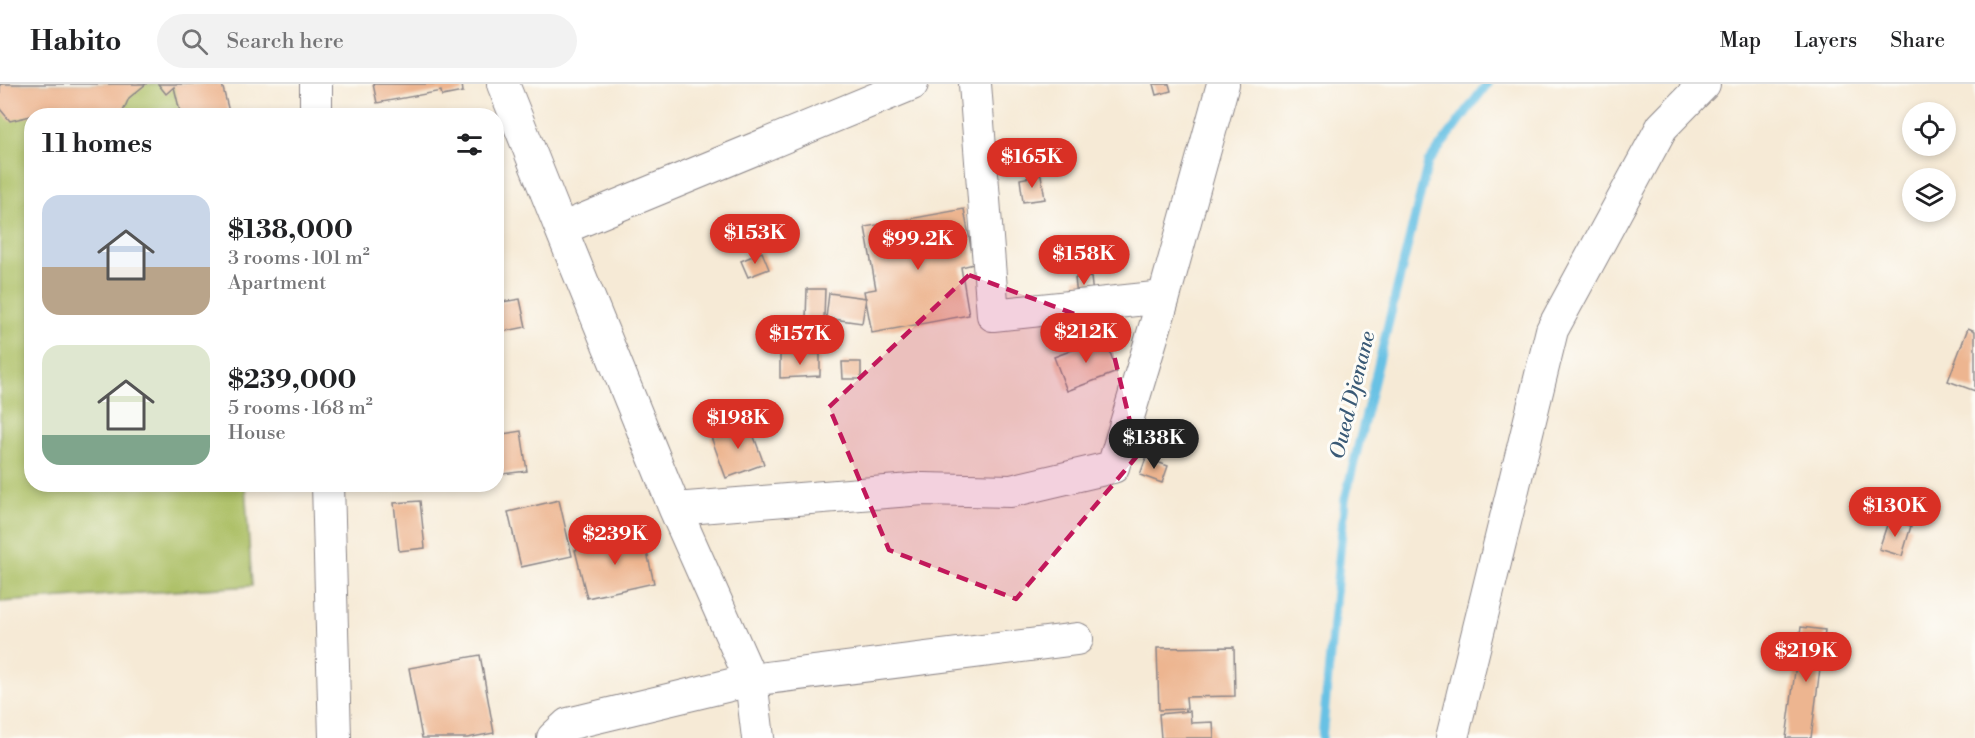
<!DOCTYPE html>
<html lang="en">
<head>
<meta charset="utf-8">
<style>
  :root { --surface:#fff; --page:#f2f2f2; --text:#202124; --muted:#757577; --line:#e0e0e0; --accent:#d93025 }
  body { margin:0; font-family:"Libre Bodoni",serif; background:var(--page); color:var(--text); height:100vh; display:flex; flex-direction:column; font-size:22px; white-space:nowrap }
  * { box-sizing:border-box; margin:0 }
  p { font-size:20px; color:var(--muted) }
  .icon { flex:none; width:33px; height:33px; fill:none; stroke:currentColor; stroke-width:2; stroke-linecap:round; stroke-linejoin:round }
  .map { position:relative; flex:1; overflow:hidden }
  .side { position:absolute; left:24px; top:24px; width:480px; height:384px; display:flex; flex-direction:column; background:var(--surface); border-radius:24px; box-shadow:0 3px 9px #0003 }
  .side>* { flex:none }
  .fabs { position:absolute; left:1902px; top:18px; display:grid; gap:12px }
  .fabs a { display:grid; place-items:center; width:54px; height:54px; border-radius:50%; background:var(--surface); box-shadow:0 3px 9px #0003; font-size:30px }
  .price { position:absolute; translate:-50% -51px; padding:0 14px; border-radius:21px; background:var(--accent); color:#fff; font-size:20px; line-height:39px; filter:drop-shadow(0 2px 3px #0008) }
  .price::after { content:''; position:absolute; left:50%; top:36px; width:18px; height:14px; margin-left:-9px; background:inherit; clip-path:polygon(0 0,100% 0,50% 100%) }
  .price.current { background:#222; color:#fff }
  ul { padding:0; list-style:none }
  li { display:flex; align-items:center; gap:18px; height:150px; padding:0 18px }
  li span { display:grid; place-items:center; flex:none; width:168px; height:120px; border-radius:18px; color:#555 }
  li>.icon { margin-inline-start:auto }
  span .icon { width:72px; height:72px; fill:#fffc; stroke-width:1 }
  li b { font-size:26px }
  h2 { display:flex; justify-content:space-between; align-items:center; height:72px; padding:0 18px; font-size:26px }
  header { display:flex; align-items:center; gap:36px; box-sizing:border-box; height:84px; padding:0 30px; background:var(--surface); border-bottom:2px solid var(--line) }
  header strong { font-size:28px }
  nav { display:flex; gap:33px; margin-inline-start:auto; font-size:21px }
  .search { width:420px; height:54px; background:var(--page); display:flex; align-items:center; gap:15px; box-sizing:border-box; padding:0 21px; border-radius:33px; color:var(--muted); font-size:22px }
  .map>svg:first-child { display:block }
</style>
</head>
<body>
<header>
<strong>Habito</strong>
<div class="search"><svg class="icon" aria-label="search" viewBox="0 0 24 24"><circle cx="10" cy="10" r="6"/><path d="M15 15l6 6"/></svg>Search here</div>
<nav><a>Map</a><a>Layers</a><a>Share</a></nav>
</header>
<div class="map">
<svg width="1975" height="654" viewBox="0 0 1975 654">
  <rect width="100%" height="100%" fill="#fdfcf7"/>
  <filter id="ink" filterUnits="userSpaceOnUse"><feTurbulence type="fractalNoise" baseFrequency=".0167" numOctaves="2"/><feDisplacementMap in="SourceGraphic" scale="12" xChannelSelector="R" yChannelSelector="G"/><feConvolveMatrix kernelMatrix="1 2 1 2 8 2 1 2 1" color-interpolation-filters="sRGB"/></filter>
  <filter id="wash" filterUnits="userSpaceOnUse"><feTurbulence type="fractalNoise" baseFrequency=".008" numOctaves="4" result="noise"/><feDisplacementMap in="SourceGraphic" scale="24" xChannelSelector="R" yChannelSelector="G"/><feGaussianBlur stdDeviation="1.35" result="paint"/><feColorMatrix in="noise" values="0 0 0 0 0 0 0 0 0 0 0 0 0 0 0 0 0 1.4 0 .05"/><feComposite in="paint" operator="in"/></filter>
  <g filter="url(#wash)">
    <rect width="100%" height="100%" fill="#f6ead6"/>
    <!-- green -->
    <path fill="#aabe62" stroke="#66704e" stroke-width="1.5" d="M0,0H219L221,31L32,32V400L245,401L252,502L0,518Z"/>
    <g fill="none" stroke-linecap="round" stroke-linejoin="round">
      <!-- stream -->
      <path stroke="#67c1e4" stroke-width="9" d="M1322,654L1345,415L1428,79L1487,0"/>
    </g>
    <g id="blocks">
      <!-- building -->
      <path fill="#edb590" d="M0,0H146L129,14L121,32H43L39,30L10,37L0,25Z
        M158,0H222L230,32H181L174,3L166,10Z
        M373,0H462L463,8L442,12L441,7L377,19Z
        M1153,0H1169L1171,7L1156,11Z
        M1041,91L1045,115L1023,118L1020,95Z
        M964,125L974,180L961,183L969,231L872,249L864,207L876,205L865,143Z
        M762,168L769,185L748,193L741,177Z
        M1091,193L1093,211L1077,212L1075,194Z
        M807,205H825L824,234H806Z
        M829,209L866,214L862,239L826,234Z
        M520,215L526,243L496,249V219Z
        M1968,244L1975,247V307L1948,297Z
        M1105,254L1117,288L1067,307L1054,273Z
        M820,270V292L780,294V271Z
        M842,278H861V295H843Z
        M749,339L764,380L726,394L711,353Z
        M521,347L527,387L502,390L496,351Z
        M1146,374L1168,382L1162,399L1140,391Z
        M559,416L572,472L521,483L508,428Z
        M420,417L425,464L399,467L394,419Z
        M1889,435L1911,442L1902,472L1879,465Z
        M643,451L654,499L587,514L575,466Z
        M1801,543L1825,546L1811,654H1786Z
        M1234,563L1235,612L1186,613L1187,625L1159,626L1157,564Z
        M480,571L494,649L467,654H422L409,584Z
        M1190,627L1191,639L1213,638L1214,654H1161L1159,630Z"/>
    </g>
  </g>
  <g filter="url(#ink)">
    <use href="#blocks" fill-opacity="0" stroke="#8c8688" stroke-width="1.5"/>
    <g fill="none" stroke-linecap="round" stroke-linejoin="round">
      <defs>
        <path id="street" d="M316,0V32
          M503,0L561,145
          M912,0L561,145L675,425L751,596L1077,555
          M975,0L993,231L1164,213
          M328,400L335,654
          M675,425L923,405L1011,407L1113,383L1164,213L1223,0
          M553,654L568,640L751,596L758,654
          M1452,654L1552,246L1662,43L1704,0"/>
      </defs>
      <!-- street casing -->
      <use href="#street" stroke="#8c8688" stroke-width="34"/>
      <!-- street -->
      <use href="#street" stroke="#fff" stroke-width="32"/>
    </g>
  </g>
  <!-- marked area -->
  <path fill="#c2185b" fill-opacity="0.2" stroke="#c2185b" stroke-width="4.5" stroke-dasharray="12 8" stroke-linejoin="round" d="M969,191L1107,242L1138,371L1016,515L889,466L829,323Z"/>
  <g text-anchor="middle" stroke-width="6" stroke-linejoin="round" paint-order="stroke">
    <!-- water labels -->
    <g font-size="21" font-style="italic" fill="#3a5a76" stroke="#fdfcf7">
      <text transform="translate(1352 311) rotate(-76)" y="7">Oued Djenane</text>
    </g>
  </g>
</svg>
<div class="fabs">
<a><svg class="icon" aria-label="locate" viewBox="0 0 24 24"><circle cx="12" cy="12" r="6"/><path d="M12 2v4M12 18v4M2 12h4M18 12h4"/></svg></a>
<a><svg class="icon" aria-label="layers" viewBox="0 0 24 24"><path d="M12 4l9 5-9 5-9-5zM3 14l9 5 9-5"/></svg></a>
</div>
<b class="price" style="left:1032px;top:105px">$165K</b>
<b class="price" style="left:755px;top:181px">$153K</b>
<b class="price" style="left:918px;top:187px">$99.2K</b>
<b class="price" style="left:1084px;top:202px">$158K</b>
<b class="price" style="left:1086px;top:280px">$212K</b>
<b class="price" style="left:800px;top:282px">$157K</b>
<b class="price" style="left:738px;top:366px">$198K</b>
<b class="price current" style="left:1154px;top:386px">$138K</b>
<b class="price" style="left:1895px;top:454px">$130K</b>
<b class="price" style="left:615px;top:482px">$239K</b>
<b class="price" style="left:1806px;top:599px">$219K</b>
<section class="side">
<h2>11 homes<svg class="icon" aria-label="filters" viewBox="0 0 24 24"><path d="M4 7h16M4 17h16"/><circle cx="9" cy="7" r="2"/><circle cx="15" cy="17" r="2"/></svg></h2>
<ul>
<li><span style="background:linear-gradient(#c9d6e8 60%,#b9a48a 0)"><svg class="icon" aria-label="home" viewBox="0 0 24 24"><path d="M3 11l9-7 9 7M6 9v11h12V9"/></svg></span><div><b>$138,000</b><p>3 rooms · 101 m²</p><p>Apartment</p></div></li>
<li><span style="background:linear-gradient(#dfe7d0 75%,#7fa58c 0)"><svg class="icon" aria-label="home" viewBox="0 0 24 24"><path d="M3 11l9-7 9 7M6 9v11h12V9"/></svg></span><div><b>$239,000</b><p>5 rooms · 168 m²</p><p>House</p></div></li>
</ul>
</section>
</div>
</body>
</html>
